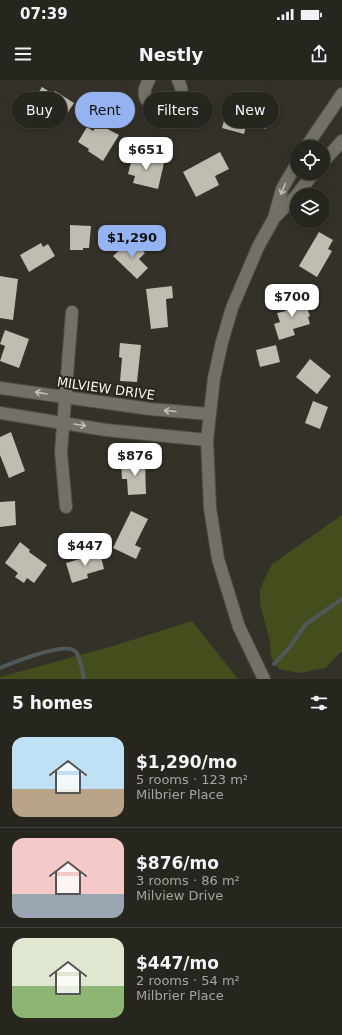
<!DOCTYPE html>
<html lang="en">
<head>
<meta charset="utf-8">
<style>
  :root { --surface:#26251e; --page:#32312b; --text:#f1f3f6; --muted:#a4a5a4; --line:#42423c; --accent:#95b2f1 }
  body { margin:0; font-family:"DejaVu Sans",sans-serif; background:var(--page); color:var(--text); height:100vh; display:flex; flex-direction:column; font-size:15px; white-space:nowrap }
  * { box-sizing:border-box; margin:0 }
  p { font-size:13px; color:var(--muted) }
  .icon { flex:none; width:22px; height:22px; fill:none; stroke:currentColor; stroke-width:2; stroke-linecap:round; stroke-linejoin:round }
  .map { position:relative; height:599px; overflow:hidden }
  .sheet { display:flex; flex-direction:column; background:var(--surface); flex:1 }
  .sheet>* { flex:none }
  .guide { position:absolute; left:12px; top:12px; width:318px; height:36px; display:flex; gap:8px }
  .tools { position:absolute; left:290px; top:60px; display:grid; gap:8px }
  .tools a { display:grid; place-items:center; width:40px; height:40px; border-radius:50%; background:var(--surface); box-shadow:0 2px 10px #0003,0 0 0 1px var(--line); font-size:20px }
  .price { position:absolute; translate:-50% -34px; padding:0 9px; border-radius:8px; background:#fff; color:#222; font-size:13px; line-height:26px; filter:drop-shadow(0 1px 2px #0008) }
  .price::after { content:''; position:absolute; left:50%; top:24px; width:12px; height:9px; margin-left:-6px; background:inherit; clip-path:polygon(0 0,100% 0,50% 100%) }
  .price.active { background:var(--accent); color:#111 }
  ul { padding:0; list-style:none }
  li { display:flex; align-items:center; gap:12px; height:100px; padding:0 12px }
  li+li { border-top:1px solid var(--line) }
  li span { display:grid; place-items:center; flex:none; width:112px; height:80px; border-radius:12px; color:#555 }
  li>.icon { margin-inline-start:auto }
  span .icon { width:48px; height:48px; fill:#fffc; stroke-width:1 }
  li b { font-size:17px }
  h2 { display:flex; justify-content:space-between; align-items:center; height:48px; padding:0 12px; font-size:17px }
  .pill { padding:0 14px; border-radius:18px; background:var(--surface); box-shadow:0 2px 10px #0003,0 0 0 1px var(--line); font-size:14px; line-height:36px }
  .pill.active { background:var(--accent); color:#111 }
  .status { display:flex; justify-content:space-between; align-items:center; height:28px; padding:0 20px; background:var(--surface); direction:ltr }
  .status svg { height:11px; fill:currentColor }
  header { display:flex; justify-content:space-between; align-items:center; height:52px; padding:0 12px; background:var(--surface); font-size:18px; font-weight:700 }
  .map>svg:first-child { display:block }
</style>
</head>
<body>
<div class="status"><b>07:39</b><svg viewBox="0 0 49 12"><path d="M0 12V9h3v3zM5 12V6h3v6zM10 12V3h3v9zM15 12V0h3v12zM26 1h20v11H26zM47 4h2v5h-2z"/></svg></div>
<header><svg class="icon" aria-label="menu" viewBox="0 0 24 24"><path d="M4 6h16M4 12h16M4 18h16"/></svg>Nestly<svg class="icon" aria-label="share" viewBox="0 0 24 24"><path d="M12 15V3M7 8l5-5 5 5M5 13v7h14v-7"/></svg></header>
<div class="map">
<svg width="342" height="599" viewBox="0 0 342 599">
  <rect width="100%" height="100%" fill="#333128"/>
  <!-- green -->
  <path fill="#444e1d" d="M342,435V571L325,588L299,593L279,589L271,577L270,561L260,524V509L272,484Z
    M192,541L238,599H0V597L113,566Z"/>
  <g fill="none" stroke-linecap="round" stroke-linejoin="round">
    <!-- stream -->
    <path stroke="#50595a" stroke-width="4" d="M274,584L289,568L306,544L342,519
      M0,588C12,583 67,560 76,572C81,579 82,591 84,599"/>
  </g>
  <!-- building -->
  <path fill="#bfbdb1" d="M42,7L53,14L55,11L74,23L61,43L53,37L49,43L38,36L41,32L30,25Z
    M229,22L270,33L266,49L247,43L244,54L222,48Z
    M98,44L119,55L103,81L88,71L89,69L78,62L87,47L93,51Z
    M134,71L149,75L148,79L164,83L158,109L133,103L135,96L128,94Z
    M220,72L229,89L215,96L219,105L196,117L183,92Z
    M70,145L91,146L89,168H83V170H70Z
    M319,152L333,160L328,169L332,171L317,197L299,186Z
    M132,159L145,173L139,179L148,188L137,199L113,176Z
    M41,163L43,167L48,164L55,176L29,192L20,175Z
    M0,196L18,199L13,240L0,238Z
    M172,206L173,218L166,219L168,247L151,249L146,209Z
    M303,217L310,236L308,237L310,244L293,249L295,255L279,260L274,244L280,242L277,233L286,231L284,223Z
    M5,250L29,259L19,288L0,281L5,266L0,264Z
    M120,263L141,265L137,302L120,301L122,278L119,277Z
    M276,265L280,282L260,287L256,270Z
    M310,279L331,296L317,314L296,297Z
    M313,321L328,327L320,349L305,343Z
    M11,352L25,391L9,398L0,375V357Z
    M145,382L146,414L128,415L127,399H122L121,383Z
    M15,421L16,445L0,447V422Z
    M131,431L148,439L135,465L141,468L136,479L113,468Z
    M20,462L30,470L29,472L47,485L34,503L27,498L24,503L15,497L18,493L5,483Z
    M100,473L104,489L87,494L88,498L72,503L66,483Z"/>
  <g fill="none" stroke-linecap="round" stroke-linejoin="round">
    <defs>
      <path id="minor" d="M149,0C127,36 198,39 178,0
        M306,67L342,14
        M323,82L342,61
        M275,137L295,117L314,93
        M0,308L150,329L209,334
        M0,333L106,350L207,360
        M66,427L61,372L72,232
        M264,599L239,547L218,479L210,428L207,360L214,298L222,262L232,228L258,167L274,138L282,109L297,83"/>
    </defs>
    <!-- minor casing -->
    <use href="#minor" stroke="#4f4e46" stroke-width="14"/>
    <!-- minor -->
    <use href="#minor" stroke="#737167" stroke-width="12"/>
  </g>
  <!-- one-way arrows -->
  <defs><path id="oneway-shaft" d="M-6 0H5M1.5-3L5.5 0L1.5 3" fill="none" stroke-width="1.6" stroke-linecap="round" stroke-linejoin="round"/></defs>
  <g stroke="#c1c0b8">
    <use href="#oneway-shaft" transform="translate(283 109) rotate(113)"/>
    <use href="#oneway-shaft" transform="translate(41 313) rotate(-170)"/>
    <use href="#oneway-shaft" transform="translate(170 331) rotate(-175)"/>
    <use href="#oneway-shaft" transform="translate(80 345) rotate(9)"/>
  </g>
  <g text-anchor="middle" stroke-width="4" stroke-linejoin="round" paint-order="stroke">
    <!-- street labels -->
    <g font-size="13" fill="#f5f4ee" stroke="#29271f">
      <text transform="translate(106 308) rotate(8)" y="5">MILVIEW DRIVE</text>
    </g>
  </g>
</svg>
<div class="tools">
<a><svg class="icon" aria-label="locate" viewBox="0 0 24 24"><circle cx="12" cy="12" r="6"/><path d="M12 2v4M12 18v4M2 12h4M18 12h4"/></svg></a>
<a><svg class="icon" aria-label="layers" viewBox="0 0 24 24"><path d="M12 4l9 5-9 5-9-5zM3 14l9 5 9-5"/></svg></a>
</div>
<b class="price" style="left:146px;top:91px">$651</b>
<b class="price active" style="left:132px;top:179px">$1,290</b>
<b class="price" style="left:292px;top:238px">$700</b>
<b class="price" style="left:135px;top:397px">$876</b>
<b class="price" style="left:85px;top:487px">$447</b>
<div class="guide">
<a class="pill">Buy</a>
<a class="pill active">Rent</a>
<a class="pill">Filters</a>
<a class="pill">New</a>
</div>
</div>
<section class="sheet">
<h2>5 homes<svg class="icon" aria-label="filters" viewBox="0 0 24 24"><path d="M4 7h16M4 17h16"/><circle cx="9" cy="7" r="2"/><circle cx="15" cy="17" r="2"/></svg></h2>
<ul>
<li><span style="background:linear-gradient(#bfe0f5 65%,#b9a48a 0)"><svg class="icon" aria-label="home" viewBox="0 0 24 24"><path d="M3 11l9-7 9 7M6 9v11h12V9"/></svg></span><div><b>$1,290/mo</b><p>5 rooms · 123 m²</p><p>Milbrier Place</p></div></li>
<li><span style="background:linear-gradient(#f6c9c9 70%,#9aa5b1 0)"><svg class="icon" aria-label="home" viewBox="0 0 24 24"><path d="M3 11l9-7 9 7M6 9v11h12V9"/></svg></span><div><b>$876/mo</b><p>3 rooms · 86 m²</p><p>Milview Drive</p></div></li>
<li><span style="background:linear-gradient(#dfe7d0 60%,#8fb573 0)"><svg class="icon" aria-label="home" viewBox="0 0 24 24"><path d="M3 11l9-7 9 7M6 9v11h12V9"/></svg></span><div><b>$447/mo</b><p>2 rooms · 54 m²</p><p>Milbrier Place</p></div></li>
</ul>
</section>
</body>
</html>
